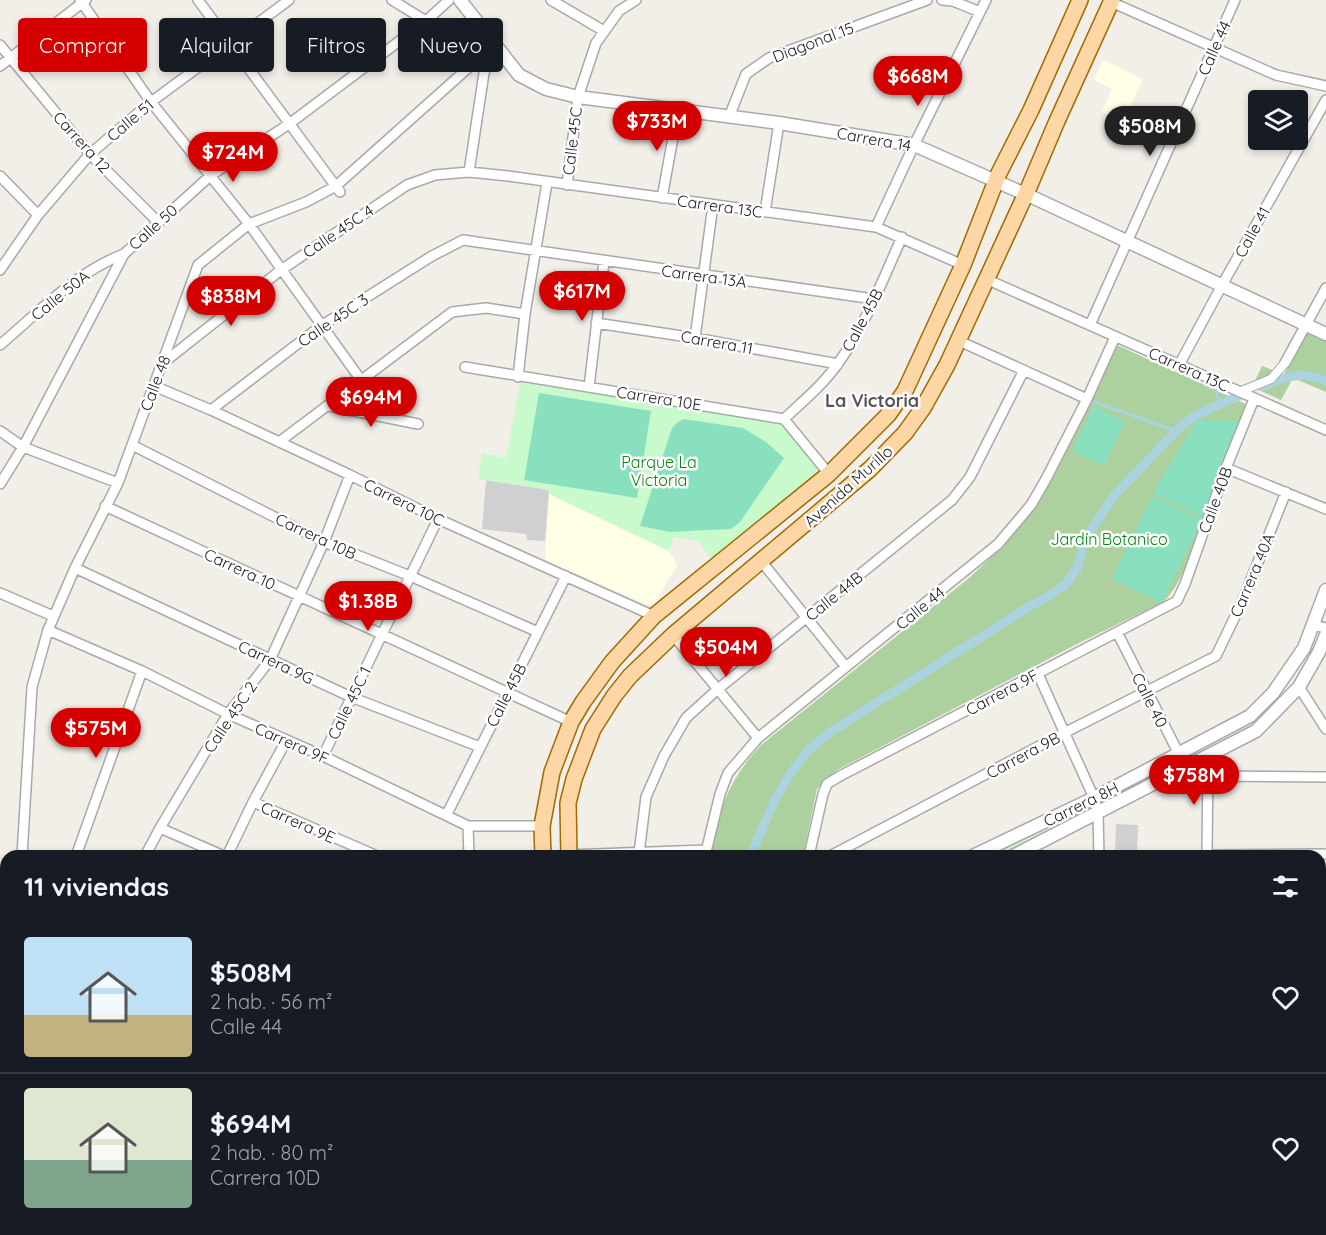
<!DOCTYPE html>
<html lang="es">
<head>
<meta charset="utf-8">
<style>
  :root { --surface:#171b24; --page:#20242c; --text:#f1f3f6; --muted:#9ea1a6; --line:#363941; --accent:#d40000 }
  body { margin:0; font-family:Quicksand,sans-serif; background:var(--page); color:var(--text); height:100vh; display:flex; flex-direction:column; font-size:22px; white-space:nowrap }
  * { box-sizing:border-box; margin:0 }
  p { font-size:20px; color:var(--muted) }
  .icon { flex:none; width:33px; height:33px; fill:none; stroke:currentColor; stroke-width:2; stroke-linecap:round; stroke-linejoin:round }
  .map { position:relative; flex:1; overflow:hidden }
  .side { position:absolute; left:0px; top:850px; width:1326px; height:386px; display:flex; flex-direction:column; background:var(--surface); border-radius:18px 18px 0 0; box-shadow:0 3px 9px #0003 }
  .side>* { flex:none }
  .hud { position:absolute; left:18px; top:18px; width:600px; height:54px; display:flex; gap:12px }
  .buttons { position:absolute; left:1248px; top:90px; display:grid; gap:12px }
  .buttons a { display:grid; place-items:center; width:60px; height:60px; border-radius:6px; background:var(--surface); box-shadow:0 3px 9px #0003; font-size:30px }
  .price { position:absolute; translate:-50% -51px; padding:0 14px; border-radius:21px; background:var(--accent); color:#fff; font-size:20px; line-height:39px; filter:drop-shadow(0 2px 3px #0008) }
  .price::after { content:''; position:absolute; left:50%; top:36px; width:18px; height:14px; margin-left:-9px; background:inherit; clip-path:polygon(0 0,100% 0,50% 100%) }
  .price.active { background:#222; color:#fff }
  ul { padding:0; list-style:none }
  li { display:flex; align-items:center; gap:18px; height:150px; padding:0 24px }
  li+li { border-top:2px solid var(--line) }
  li span { display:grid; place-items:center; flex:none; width:168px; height:120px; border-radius:6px; color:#555 }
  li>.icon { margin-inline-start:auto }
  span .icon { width:72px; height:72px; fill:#fffc; stroke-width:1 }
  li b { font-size:26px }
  h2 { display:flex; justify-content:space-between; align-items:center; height:72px; padding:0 24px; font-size:26px }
  .chip { padding:0 21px; border-radius:6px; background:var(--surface); box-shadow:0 3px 9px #0003; font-size:21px; line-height:54px }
  .chip.active { background:var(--accent); color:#fff }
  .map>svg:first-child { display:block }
</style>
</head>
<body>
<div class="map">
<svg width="1326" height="1235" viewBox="0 0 1326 1235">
  <rect width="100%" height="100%" fill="#f2efe9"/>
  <!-- education -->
  <path fill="#ffffe5" d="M1103,60L1143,79L1123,122L1102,112L1112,89L1094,80Z
    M549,494L669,551L677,565L653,607L545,560Z"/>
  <!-- religious -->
  <path fill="#d0d0d0" d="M486,480L549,490L545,541L527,540L526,534L482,529Z
    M1116,824L1138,825L1137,854L1115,853Z"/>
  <!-- forest -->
  <path fill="#add19e" d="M1308,331L1326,339V392L1293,378L1281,400L1252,387L1262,366L1284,374Z
    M1117,345L1246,404C1230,448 1214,492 1197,536C1188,559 1181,585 1163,602L1079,643L839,769L825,780L817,789L803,856H712C715,813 731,777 761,745L969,578L999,550L1033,510L1083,418Z"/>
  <!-- park -->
  <path fill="#c8facc" d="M520,382L781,421L824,474L711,559L698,541L674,537L669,551L549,494V490L478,479L482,453L506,458Z
    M1091,803L1094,807L1008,856H988Z"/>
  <!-- pitch -->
  <path fill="#88e0be" d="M539,393L651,411L637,498L524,480Z
    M1094,406L1125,422L1104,466L1072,451Z
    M684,419L743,428L766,442L784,458L740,522L731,529L707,530L670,532L640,526L672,428L678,422Z
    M1197,420L1238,421L1203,517L1153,493Z
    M1152,496L1202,519L1162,603L1112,579Z"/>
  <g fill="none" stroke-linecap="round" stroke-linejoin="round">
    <!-- stream -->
    <path stroke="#aad3df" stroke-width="3" d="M1212,381L1221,405
      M1089,400L1176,431"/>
    <!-- canal -->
    <path stroke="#aad3df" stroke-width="9" d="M1263,386C1287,376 1301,371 1326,381
      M750,856L776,798L789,776L806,753L827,734L1032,605L1046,598L1066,584L1078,567L1084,541L1113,497L1180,427L1196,415L1250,391"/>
    <defs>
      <path id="pedestrian" d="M1239,392L1271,379L1285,363"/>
      <path id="minor" d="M80,0L151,102L249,224L361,380
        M198,0L340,192
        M392,0L426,21
        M551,0L604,31
        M942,0L953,1L980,12
        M1111,2L1276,75L1326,86
        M0,45L90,154L158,222
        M0,66L86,0
        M729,117L746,74L769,58L927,0
        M469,172L484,73L487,66L500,51
        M0,176L38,215
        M567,185L578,97L596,43L619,11L636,0
        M662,198L678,110
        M765,212L779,123
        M876,227L914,145L986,0
        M0,270L38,215L90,154L151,102L289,0
        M986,279L1326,430
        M596,323L695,338L838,364
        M1090,325L1235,0
        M695,338L713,205
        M957,340L1087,399
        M0,345C39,312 76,272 124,254
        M163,363L281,270L407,185L435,175L469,172L508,176L876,227L963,265
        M1285,363L1326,288
        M1179,365L1221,287L1326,100
        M465,367L784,419L829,474
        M518,377L525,314L547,183
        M154,386L211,410L350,475L438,519L654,616
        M589,387L604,261
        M329,406L418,424
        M211,410L321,326L432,256L463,240L874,299
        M784,419C803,401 824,384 839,362C866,324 883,279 902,237
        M0,431L23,447L118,483
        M279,442L452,312L486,308L525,314
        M132,445L324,542L410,576L538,632
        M1226,468L1326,509
        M0,484L23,447L124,254L210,176L289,124L426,21L449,0
        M105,506L571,722
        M762,562L846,667
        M75,568L351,697L480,747
        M0,593L53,616
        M1313,625L1326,628
        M48,630L142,671L228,714L323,756L468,826H542
        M1117,632L1185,766
        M673,635L758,738
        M1038,674L1094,798L1098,813L1099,856
        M1299,687L1326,729
        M323,756L438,519
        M1208,776L1326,777
        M253,802L377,856
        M447,814L566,576
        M468,826L469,856
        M160,828L224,856
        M639,853L646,797L664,756L686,718L718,689L952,500L970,477L1024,370
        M569,855L705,850
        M1207,855L1326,854
        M22,856L32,687L48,630L75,568L118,483L198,265L249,224L306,202L336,186L495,44
        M76,856L142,671
        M145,856L160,828L228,714L270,660L324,542L350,475
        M227,856L253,802L286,741
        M705,856L720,794L728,773L758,738L998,544L1031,505L1046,479L1087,399L1115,337
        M809,856L823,794L827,784L840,776L1177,601L1185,584L1226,468L1254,399
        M830,856L1064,733L1216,656L1242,602L1286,492
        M1207,856L1208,755
        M1320,916L1326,908
        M0,970L6,973
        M0,1064H6
        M0,1145H6
        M1320,1158L1326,1157
        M0,1219H6
        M31,1230V1235
        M234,1230V1235
        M875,1230V1235
        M991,1230V1235
        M1212,1230V1235
        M468,1235V1230
        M705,1235V1230
        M1103,1235V1230"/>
      <path id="tertiary" d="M460,0L519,75L546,89L578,97L779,123L914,145L1032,197L1326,334
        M973,856L1094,798L1250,716L1273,693L1304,648L1326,590
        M1013,856L1256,731L1299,687L1319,652L1326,635"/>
      <path id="primary" d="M543,856L542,826L552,772L571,722L583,702L612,662L654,616L829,474L888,415L905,391L963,265L999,173L1031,110L1080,0
        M569,856L568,803L574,779L593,729L614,696L630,676L673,635L870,469L905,433L923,408L947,365L1029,187L1057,121L1112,0
        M557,1230V1235
        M589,1230V1235"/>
    </defs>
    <!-- pedestrian casing -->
    <use href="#pedestrian" stroke="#a9a9a9" stroke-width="10"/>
    <!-- minor casing -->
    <use href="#minor" stroke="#a9a9a9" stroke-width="12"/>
    <!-- tertiary casing -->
    <use href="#tertiary" stroke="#a9a9a9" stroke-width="15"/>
    <!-- primary casing -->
    <use href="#primary" stroke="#a06b00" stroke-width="18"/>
    <!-- pedestrian -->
    <use href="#pedestrian" stroke="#fff" stroke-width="8"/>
    <!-- minor -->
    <use href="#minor" stroke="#fff" stroke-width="9"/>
    <!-- tertiary -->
    <use href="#tertiary" stroke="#fff" stroke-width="12"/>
    <!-- primary -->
    <use href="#primary" stroke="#fcd6a4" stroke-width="15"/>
  </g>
  <g text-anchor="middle" stroke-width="5" stroke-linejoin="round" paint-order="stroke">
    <!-- street labels -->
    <g font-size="16" fill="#222" stroke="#fff">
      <text transform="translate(813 42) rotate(-21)" y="6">Diagonal 15</text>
      <text transform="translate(1214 48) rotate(-66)" y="6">Calle 44</text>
      <text transform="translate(130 120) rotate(-40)" y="6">Calle 51</text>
      <text transform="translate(874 139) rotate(10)" y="6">Carrera 14</text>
      <text transform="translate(572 141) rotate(-83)" y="6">Calle 45C</text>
      <text transform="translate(82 142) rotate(48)" y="6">Carrera 12</text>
      <text transform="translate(720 206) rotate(8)" y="6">Carrera 13C</text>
      <text transform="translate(153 227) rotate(-42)" y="6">Calle 50</text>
      <text transform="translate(338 231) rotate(-34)" y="6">Calle 45C 4</text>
      <text transform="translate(1252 232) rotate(-61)" y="6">Calle 41</text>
      <text transform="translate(704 276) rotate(8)" y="6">Carrera 13A</text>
      <text transform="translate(60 295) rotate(-39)" y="6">Calle 50A</text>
      <text transform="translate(333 320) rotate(-34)" y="6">Calle 45C 3</text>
      <text transform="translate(862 320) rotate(-62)" y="6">Calle 45B</text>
      <text transform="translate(717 342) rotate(10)" y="6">Carrera 11</text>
      <text transform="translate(1189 369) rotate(24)" y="6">Carrera 13C</text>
      <text transform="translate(155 383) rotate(-69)" y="6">Calle 48</text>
      <text transform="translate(659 398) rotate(9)" y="6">Carrera 10E</text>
      <text transform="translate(848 486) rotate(-42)" y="6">Avenida Murillo</text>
      <text transform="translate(1215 500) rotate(-70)" y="6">Calle 40B</text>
      <text transform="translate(404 502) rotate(26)" y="6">Carrera 10C</text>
      <text transform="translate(316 536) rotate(25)" y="6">Carrera 10B</text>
      <text transform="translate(240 569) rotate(25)" y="6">Carrera 10</text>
      <text transform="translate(1252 575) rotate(-67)" y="6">Carrera 40A</text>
      <text transform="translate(834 596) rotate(-39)" y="6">Calle 44B</text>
      <text transform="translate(920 608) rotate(-39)" y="6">Calle 44</text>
      <text transform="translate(276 662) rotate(25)" y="6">Carrera 9G</text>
      <text transform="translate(1002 692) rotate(-28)" y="6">Carrera 9F</text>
      <text transform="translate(506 695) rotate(-63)" y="6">Calle 45B</text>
      <text transform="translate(1150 700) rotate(63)" y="6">Calle 40</text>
      <text transform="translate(349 703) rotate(-64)" y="6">Calle 45C 1</text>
      <text transform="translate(230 717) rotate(-56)" y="6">Calle 45C 2</text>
      <text transform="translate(292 743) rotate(24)" y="6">Carrera 9F</text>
      <text transform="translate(1023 755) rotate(-28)" y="6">Carrera 9B</text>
      <text transform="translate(1081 804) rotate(-26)" y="6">Carrera 8H</text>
      <text transform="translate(298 822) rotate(24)" y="6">Carrera 9E</text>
    </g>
    <!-- park labels -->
    <g font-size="16" fill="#0c8416" stroke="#fff">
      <text x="659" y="468">Parque La<tspan x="659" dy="18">Victoria</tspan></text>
      <text x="1109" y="545">Jardín Botanico</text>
    </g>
    <!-- neighbourhood labels -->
    <g font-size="18" font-weight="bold" fill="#555" stroke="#fff">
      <text x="872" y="407">La Victoria</text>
    </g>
  </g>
</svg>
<div class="buttons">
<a><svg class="icon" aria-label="layers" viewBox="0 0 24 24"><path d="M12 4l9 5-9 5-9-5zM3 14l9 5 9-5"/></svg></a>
</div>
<b class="price" style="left:918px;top:107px">$668M</b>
<b class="price" style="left:657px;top:152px">$733M</b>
<b class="price active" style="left:1150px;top:157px">$508M</b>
<b class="price" style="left:233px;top:183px">$724M</b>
<b class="price" style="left:582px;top:322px">$617M</b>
<b class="price" style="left:231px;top:327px">$838M</b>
<b class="price" style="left:371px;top:428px">$694M</b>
<b class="price" style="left:368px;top:632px">$1.38B</b>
<b class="price" style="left:726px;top:678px">$504M</b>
<b class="price" style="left:96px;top:759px">$575M</b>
<b class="price" style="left:1194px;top:806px">$758M</b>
<div class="hud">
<a class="chip active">Comprar</a>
<a class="chip">Alquilar</a>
<a class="chip">Filtros</a>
<a class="chip">Nuevo</a>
</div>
<section class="side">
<h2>11 viviendas<svg class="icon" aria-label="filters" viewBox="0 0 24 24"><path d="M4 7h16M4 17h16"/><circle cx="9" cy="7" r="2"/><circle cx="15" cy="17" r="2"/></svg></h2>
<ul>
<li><span style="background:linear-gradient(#bfe0f5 65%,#c2b280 0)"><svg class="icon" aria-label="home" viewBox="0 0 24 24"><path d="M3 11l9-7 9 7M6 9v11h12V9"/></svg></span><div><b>$508M</b><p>2 hab. · 56 m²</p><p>Calle 44</p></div><svg class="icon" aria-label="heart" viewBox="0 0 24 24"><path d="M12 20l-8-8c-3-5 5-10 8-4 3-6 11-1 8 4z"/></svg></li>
<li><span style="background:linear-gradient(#dfe7d0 60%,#7fa58c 0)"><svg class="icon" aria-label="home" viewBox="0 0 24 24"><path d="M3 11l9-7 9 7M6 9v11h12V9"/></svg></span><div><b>$694M</b><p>2 hab. · 80 m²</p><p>Carrera 10D</p></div><svg class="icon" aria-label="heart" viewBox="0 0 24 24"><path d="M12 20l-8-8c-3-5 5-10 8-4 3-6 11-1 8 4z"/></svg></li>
</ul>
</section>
</div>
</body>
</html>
